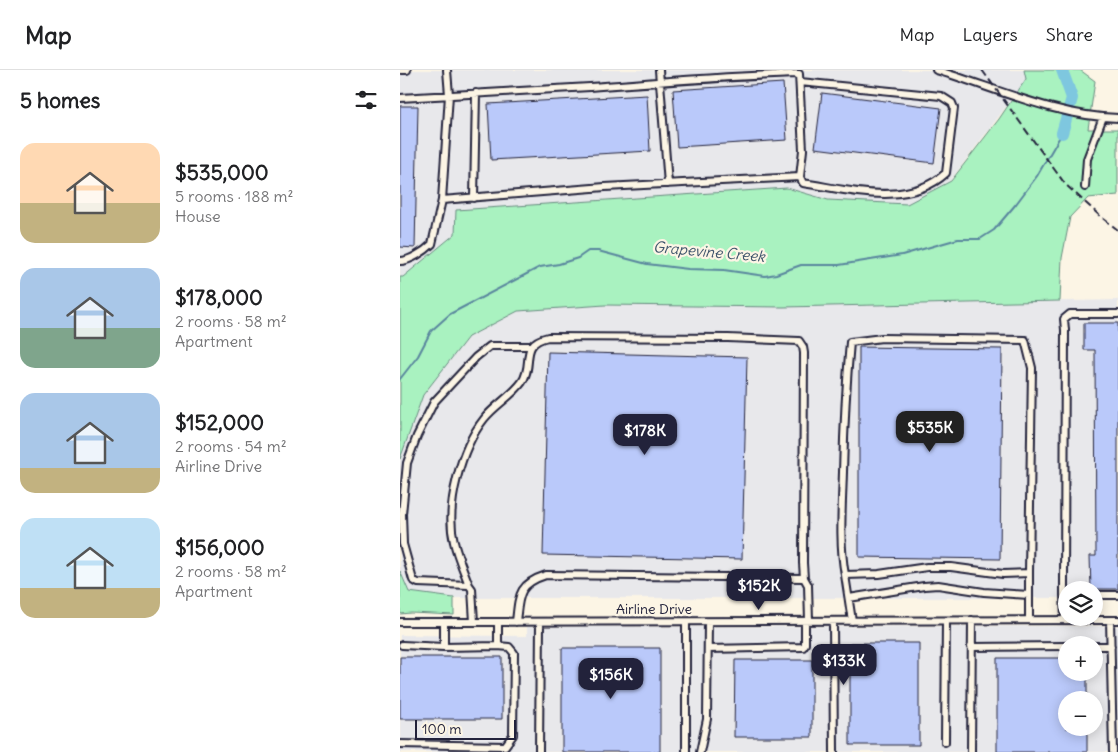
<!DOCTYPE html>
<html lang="en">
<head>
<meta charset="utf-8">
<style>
  :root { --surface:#fff; --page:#f2f2f2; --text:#202124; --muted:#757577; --line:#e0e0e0; --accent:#22223b }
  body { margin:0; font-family:Delius,sans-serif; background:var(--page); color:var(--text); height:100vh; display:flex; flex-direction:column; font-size:19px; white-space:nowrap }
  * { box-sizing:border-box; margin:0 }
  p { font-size:16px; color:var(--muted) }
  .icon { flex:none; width:28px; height:28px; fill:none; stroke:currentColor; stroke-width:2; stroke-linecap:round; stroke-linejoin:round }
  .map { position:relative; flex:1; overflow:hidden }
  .panel { display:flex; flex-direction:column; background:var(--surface); width:400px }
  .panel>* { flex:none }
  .fabs { position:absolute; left:658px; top:511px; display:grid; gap:10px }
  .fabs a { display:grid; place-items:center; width:45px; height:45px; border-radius:50%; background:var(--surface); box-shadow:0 2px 12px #0003; font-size:25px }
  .scale { position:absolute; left:15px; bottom:12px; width:101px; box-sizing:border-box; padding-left:5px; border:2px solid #22223b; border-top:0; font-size:14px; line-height:18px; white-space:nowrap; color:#22223b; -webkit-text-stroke:4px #fcf5e5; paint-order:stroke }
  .price { position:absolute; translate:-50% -42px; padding:0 11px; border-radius:10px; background:var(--accent); color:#fff; font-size:16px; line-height:32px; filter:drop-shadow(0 1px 2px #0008) }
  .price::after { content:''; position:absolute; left:50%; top:30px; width:15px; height:11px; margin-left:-8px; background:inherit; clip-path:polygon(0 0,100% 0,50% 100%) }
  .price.current { background:#222; color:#fff }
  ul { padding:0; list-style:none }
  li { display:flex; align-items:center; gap:15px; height:125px; padding:0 20px }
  li span { display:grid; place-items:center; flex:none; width:140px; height:100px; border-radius:15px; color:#555 }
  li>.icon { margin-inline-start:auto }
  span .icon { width:60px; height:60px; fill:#fffc; stroke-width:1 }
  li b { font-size:21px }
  h2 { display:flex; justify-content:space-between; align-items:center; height:60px; padding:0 20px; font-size:21px }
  header { display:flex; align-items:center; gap:30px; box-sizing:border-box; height:70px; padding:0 25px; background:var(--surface); border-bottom:1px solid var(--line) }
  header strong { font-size:24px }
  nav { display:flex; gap:28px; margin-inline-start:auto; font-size:18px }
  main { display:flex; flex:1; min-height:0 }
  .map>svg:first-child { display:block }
</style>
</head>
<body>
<header>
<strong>Map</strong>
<nav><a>Map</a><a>Layers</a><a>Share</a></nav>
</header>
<main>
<section class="panel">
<h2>5 homes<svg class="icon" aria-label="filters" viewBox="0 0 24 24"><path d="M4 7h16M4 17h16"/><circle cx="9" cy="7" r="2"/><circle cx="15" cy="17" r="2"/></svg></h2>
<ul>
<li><span style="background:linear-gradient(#ffd9b3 60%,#c2b280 0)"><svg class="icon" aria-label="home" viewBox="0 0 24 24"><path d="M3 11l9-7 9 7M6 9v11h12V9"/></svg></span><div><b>$535,000</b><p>5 rooms · 188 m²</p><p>House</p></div></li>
<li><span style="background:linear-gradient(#a9c7e8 60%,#7fa58c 0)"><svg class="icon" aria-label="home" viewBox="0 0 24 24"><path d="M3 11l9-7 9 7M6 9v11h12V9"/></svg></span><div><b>$178,000</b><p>2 rooms · 58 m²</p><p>Apartment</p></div></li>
<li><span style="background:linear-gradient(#a9c7e8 75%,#c2b280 0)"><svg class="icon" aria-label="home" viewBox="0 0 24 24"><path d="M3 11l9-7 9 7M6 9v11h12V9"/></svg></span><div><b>$152,000</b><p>2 rooms · 54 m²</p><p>Airline Drive</p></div></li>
<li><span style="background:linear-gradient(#bfe0f5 70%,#c2b280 0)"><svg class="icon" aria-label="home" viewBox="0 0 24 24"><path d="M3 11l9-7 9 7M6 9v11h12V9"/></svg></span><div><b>$156,000</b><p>2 rooms · 58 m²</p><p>Apartment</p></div></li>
</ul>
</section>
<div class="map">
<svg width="718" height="682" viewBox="0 0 718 682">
  <rect width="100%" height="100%" fill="#fcf5e5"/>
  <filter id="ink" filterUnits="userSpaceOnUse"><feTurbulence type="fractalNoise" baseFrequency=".02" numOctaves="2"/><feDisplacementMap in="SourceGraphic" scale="10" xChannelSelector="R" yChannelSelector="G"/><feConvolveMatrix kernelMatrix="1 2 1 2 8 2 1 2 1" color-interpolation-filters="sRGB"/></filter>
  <g filter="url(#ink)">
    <!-- built -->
    <path fill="#e8e8eb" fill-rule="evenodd" d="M0,0H624L627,9L550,111L507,134L428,130L387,118L56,140L55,164L3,207H0Z
      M718,230V528H694V520H666V528H54L9,522L0,501V389L23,325L68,267L118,241L205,235L383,237Z
      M718,556V682H0V565L127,566V557ZM666,575H694V602H666ZM666,630H694V658H666Z"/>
    <!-- green -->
    <path fill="#a9f2c0" stroke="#668a7e" d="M624,0H680L695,11L688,59H718V125L688,128L670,147L662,188L660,231L383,237L205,235L118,241L68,267L23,325L0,389V207H3L55,164L56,140L387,118L428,130L507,134L551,111L599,49L626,9Z
      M0,501L9,522L54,528V545L11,543L0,544Z"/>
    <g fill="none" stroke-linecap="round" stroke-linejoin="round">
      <!-- stream -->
      <path stroke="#59859d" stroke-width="2" d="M0,309L18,286L31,261L50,244L140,197L159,194L178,188L188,181H198L247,194L288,199L324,200L365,206L376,204L401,195H439L502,185L558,169H580L594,160L616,134L637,106L662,63"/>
      <!-- river -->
      <path stroke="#7ec7df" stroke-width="12" d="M662,0L672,28L662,63"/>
    </g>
    <!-- building -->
    <path fill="#bac9fa" stroke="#22223b" d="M383,13L387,70L277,77L273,20Z
      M422,23L541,38L534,93L415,78Z
      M247,25L250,81L91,90L88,34Z
      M0,36H18L15,178L0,177Z
      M684,253H718V519H691L690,486H696L695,280H684Z
      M459,277L602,279L600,489L459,487Z
      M148,282L347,287L342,489L143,485Z
      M450,573H519V675H450Z
      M162,578H260V682H162Z
      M0,587H102V649H0Z
      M597,588H666V602H687V630H666V658H687V682H597Z
      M335,590H412V667H334Z"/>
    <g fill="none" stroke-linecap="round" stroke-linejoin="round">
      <defs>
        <path id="minor" d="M0,0H7
          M259,0L268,114
          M536,0C596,18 654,46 718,48
          M0,28C63,24 127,21 190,17C260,12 330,6 399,4L403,80L400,107L205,117L42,130L49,25L47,0
          M400,107L403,113C450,120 508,138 546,103L554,38L552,33L541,26L400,12
          M685,117L687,89L703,47
          M74,128L76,23
          M0,191C10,191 25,181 32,174L42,130
          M445,505C439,472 442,437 443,402C444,359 446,316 450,272L482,268L625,270L632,298L629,503
          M69,515L18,513L13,510L3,474L2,444L7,393L17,366L34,332L76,287L90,276H130
          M664,525L665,550
          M666,525H664V515L665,260L664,249L670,244H718
          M694,525H718
          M449,528L524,516L538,515L584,522L629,525
          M710,550L713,682
          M433,551L434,682
          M452,551L445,505L479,504L527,497H551L603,504L629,503V550
          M0,552L718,550
          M44,552V577L98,576V552
          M74,552L72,519L69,515C64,501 57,486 54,472C45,436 61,378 84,349C95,335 112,326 122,312C135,293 118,274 148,267L328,268L399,271L403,277L404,283L403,493L404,508L408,515L409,551
          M116,552C119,525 118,514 146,505L404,508
          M286,552V682
          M2,575L44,577
          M694,576H711
          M571,577L666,576
          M308,579L403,577L405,574V551
          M545,672L546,551
          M0,674L105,676L113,665L114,583L109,577L98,576
          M139,682L140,552
          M300,682L307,649L308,552
          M571,682L572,550"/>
      </defs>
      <!-- minor casing -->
      <use href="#minor" stroke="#22223b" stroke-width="10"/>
      <!-- minor -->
      <use href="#minor" stroke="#fcf5e5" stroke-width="6"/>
      <!-- rail -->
      <path stroke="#22223b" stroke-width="2" stroke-dasharray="8 4" stroke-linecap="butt" d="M582,0L665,114L700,146L718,160"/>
    </g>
  </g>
  <g text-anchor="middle" stroke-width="4.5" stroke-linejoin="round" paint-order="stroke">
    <!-- street labels -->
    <g font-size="14" fill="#22223b" stroke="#fcf5e5">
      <text x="254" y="544">Airline Drive</text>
    </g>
    <!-- water labels -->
    <g font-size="15" font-style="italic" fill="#3e546c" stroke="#fcf5e5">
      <text transform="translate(309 182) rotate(5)" y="5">Grapevine Creek</text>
    </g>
  </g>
</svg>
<div class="fabs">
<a><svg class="icon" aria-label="layers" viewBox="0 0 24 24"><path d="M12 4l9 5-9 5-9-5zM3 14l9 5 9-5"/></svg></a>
<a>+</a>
<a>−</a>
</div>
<div class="scale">100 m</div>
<b class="price current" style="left:530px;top:383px">$535K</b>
<b class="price" style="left:245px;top:386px">$178K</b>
<b class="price" style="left:359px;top:541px">$152K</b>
<b class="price" style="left:444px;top:616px">$133K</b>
<b class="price" style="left:211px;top:630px">$156K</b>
</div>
</main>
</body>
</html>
